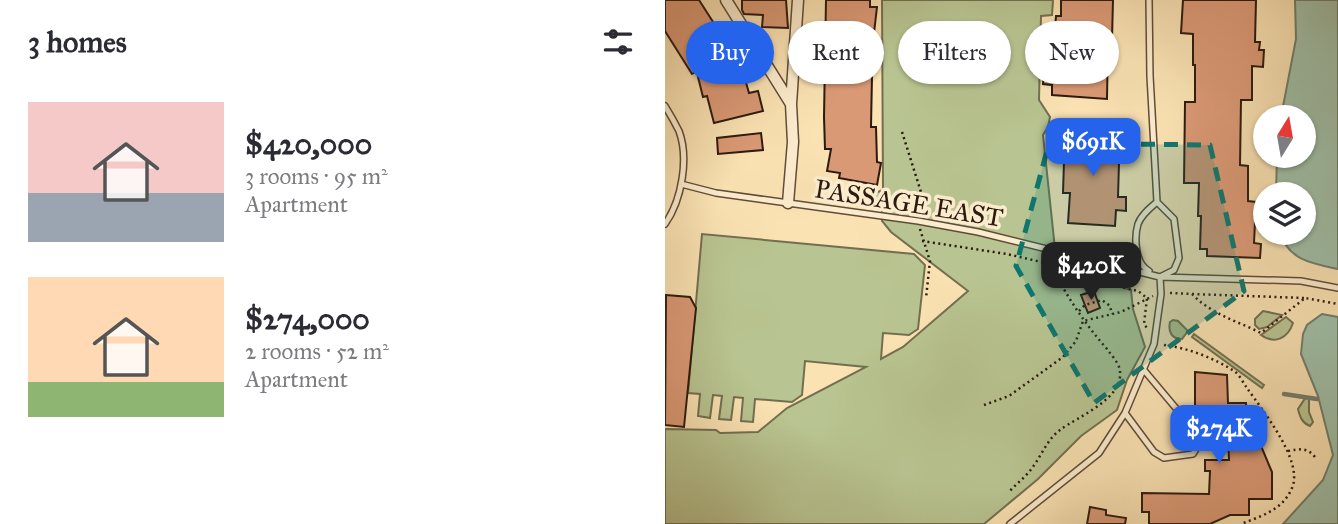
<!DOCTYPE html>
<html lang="en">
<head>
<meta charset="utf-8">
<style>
  :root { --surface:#fff; --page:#f7f7f7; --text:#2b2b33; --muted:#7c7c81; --accent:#2563eb }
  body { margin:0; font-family:"IM FELL Great Primer",serif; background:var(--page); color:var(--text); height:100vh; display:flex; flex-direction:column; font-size:26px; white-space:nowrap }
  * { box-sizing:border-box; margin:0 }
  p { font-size:23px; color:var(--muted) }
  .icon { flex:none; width:38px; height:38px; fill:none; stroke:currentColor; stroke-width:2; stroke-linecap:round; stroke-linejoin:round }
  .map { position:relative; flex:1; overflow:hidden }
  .drawer { display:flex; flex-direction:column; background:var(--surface); width:665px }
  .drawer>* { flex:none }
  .hud { position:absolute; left:21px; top:21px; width:546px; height:63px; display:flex; gap:14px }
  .needle { width:46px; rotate:11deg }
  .buttons { position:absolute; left:588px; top:105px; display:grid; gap:14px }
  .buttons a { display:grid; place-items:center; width:63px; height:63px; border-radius:50%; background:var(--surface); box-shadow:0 2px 5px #0004; font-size:35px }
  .price { position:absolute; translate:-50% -60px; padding:0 16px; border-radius:14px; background:var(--accent); color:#fff; font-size:23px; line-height:46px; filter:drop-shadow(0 2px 4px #0008) }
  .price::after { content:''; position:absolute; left:50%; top:42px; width:21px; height:16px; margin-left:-10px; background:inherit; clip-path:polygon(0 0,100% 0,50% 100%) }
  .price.selected { background:#222; color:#fff }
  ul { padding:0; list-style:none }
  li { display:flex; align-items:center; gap:21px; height:175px; padding:0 28px }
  li span { display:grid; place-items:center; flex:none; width:196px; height:140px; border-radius:0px; color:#555 }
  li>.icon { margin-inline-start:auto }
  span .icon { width:84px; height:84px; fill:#fffc; stroke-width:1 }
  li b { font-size:30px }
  h2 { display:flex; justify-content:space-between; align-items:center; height:84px; padding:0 28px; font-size:30px }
  .pill { padding:0 24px; border-radius:32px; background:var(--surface); box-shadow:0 2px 5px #0004; font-size:24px; line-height:63px }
  .pill.selected { background:var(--accent); color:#fff }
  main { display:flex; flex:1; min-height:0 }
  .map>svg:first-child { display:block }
</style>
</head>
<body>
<main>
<section class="drawer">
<h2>3 homes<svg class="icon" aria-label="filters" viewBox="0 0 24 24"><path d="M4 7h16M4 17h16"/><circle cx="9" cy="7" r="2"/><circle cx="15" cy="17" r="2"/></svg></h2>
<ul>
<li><span style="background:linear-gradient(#f6c9c9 65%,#9aa5b1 0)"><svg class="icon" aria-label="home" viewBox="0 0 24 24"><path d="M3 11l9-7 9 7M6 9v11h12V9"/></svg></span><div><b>$420,000</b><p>3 rooms · 95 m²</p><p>Apartment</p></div></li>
<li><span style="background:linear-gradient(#ffd9b3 75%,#8fb573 0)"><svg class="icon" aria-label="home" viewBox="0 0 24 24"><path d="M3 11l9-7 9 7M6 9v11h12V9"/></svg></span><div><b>$274,000</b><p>2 rooms · 52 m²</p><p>Apartment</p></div></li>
</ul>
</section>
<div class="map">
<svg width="673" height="524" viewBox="0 0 673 524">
  <rect width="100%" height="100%" fill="#fae2b3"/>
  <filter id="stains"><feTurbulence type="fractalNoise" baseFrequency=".00286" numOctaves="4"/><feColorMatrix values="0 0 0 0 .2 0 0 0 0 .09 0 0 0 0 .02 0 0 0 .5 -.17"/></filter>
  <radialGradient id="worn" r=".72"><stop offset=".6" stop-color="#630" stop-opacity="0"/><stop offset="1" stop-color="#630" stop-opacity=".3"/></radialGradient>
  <!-- green -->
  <path fill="#b8c491" stroke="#726f50" stroke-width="2" d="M217,0H388L387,15L376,16L374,100L385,117L383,127L378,135L392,268L466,290L468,309L480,347L462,380L452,410L416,436L373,479L319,524H0V429L51,430L55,433L93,432L122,408L201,367L140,361L137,395L127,402L90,399L88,422L76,421L78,398L69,397L66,420L54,419L57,396L48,395L45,418L33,416L35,394L23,393L37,234L249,254L260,265L253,329L244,335L218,333L216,359L238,347L303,291L226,232L217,221V202L212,204L205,200L207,194L218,190Z
    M598,311L617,315L602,327L594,329L590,325V319Z
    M621,317L628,323C623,338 610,345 596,335Z
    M508,320L513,321L523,331L517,339C506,339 503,331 505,322Z
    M529,334L599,385L597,388L527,337Z
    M641,397L644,398V412L648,422L645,426C637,423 635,417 633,409Z"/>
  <!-- water -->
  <path fill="#9fbfa8" stroke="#717d6b" stroke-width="2" d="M630,0H673V269C649,264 622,260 616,233H639V194H611V192L612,156H639V117H616L631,39Z
    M657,314L673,317V524H618L658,480L668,455L653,396L636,354L638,334L642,325Z"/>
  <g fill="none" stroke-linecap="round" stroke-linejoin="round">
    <!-- stream -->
    <path stroke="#717d6b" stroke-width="4.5" d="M619,394L652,399"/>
  </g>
  <!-- building -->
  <path fill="#da9975" stroke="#2b1a0f" stroke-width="2" d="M0,0H34L66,50L27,74L0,31Z
    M77,0H121L123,28L97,27L98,15L79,14L77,10Z
    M161,0H205V7H212L204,76H207L206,127H211L212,162L216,163L212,185L174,178L175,173L162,171L166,149H160L159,117Z
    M396,0H448L447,39H443L442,99L387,95V85L378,84L379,70H383L385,40H389L391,16H396Z
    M518,0H591L590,42H595L594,50H599L598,67L587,66V100H576L575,165L583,166V201L591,202L589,243L596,244L595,258L542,256V249H535L536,216H533L534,183H519L520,102H530V65H528V34L516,33Z
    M76,65L84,93L93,91L98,111L49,123L42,96L38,97L33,77Z
    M96,133L98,150L53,154L52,138Z
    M414,133L459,134L458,163H454L453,197H461V211L451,210L450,226L403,223L405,193H398L399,161H395V150H400L401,139L414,140Z
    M429,291L435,308L423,313L416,295Z
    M1,295L25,297L31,308L19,427L0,425Z
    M530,372L562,375L563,403H581L582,429H596V446L607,472V499H584V515H565L545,524H484V512H477V493L544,494L545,471H540V460H564L563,439H555L544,414H530Z
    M425,507L441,510V515L461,518L460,524H422Z"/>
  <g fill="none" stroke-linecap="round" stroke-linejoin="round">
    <defs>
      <path id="service" d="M0,106C5,114 10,123 14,131C24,158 17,200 0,224
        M16,184L51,193L253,221L313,232L495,277L636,281L673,288
        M484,271C470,264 469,238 473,224C476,215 485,208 492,202
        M460,413L489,452L499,458L528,454L534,444L530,431L478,369
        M345,524L434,453L460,413L489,344L496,294L495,277L509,270L514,258L509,219L492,202L485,76L484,0"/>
      <path id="minor" d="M61,0L126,104L128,142L123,203
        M126,104L133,0"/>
    </defs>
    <!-- service casing -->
    <use href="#service" stroke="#5f4c38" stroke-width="8"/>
    <!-- minor casing -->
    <use href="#minor" stroke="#5f4c38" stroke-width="13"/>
    <!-- path -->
    <path stroke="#2b1a0f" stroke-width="2.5" stroke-dasharray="2 3.5" stroke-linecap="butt" d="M237,132L256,192L254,213
      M255,229L265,261L261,298
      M257,241L342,254L385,264C401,295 419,323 442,349C447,356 455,364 455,372C458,399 412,417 395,430C381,440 375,460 363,473C357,480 350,485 344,492
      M385,264L443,284L473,291L482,298L479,324L482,328
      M505,293L527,294C546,314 572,321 596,333L640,298L673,304
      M527,294L639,298
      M414,311L420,305L437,300L445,306L447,314
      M499,345C523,348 549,358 569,371C575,375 578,383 582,388C597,410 639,461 627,488C618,510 596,516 576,524
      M319,405L344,396L398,357L411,341L418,321L456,312L488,296
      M623,451C634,449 642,447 650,457"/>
    <!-- service -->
    <use href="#service" stroke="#fcecce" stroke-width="5"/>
    <!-- minor -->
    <use href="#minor" stroke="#fcecce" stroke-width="10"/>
  </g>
  <!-- marked area -->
  <path fill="#0f766e" fill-opacity="0.2" stroke="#0f766e" stroke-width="5" stroke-dasharray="14 9" stroke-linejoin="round" d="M384,143L545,145L579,291L429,403L351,266Z"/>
  <g text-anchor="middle" stroke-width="7" stroke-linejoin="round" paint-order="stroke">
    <!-- street labels -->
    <g font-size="26" fill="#2b1a0f" stroke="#fcecce">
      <text transform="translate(244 203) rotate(9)" y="9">PASSAGE EAST</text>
    </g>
  </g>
  <rect width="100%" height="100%" filter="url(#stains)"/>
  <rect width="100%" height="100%" fill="url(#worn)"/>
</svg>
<div class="buttons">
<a><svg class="needle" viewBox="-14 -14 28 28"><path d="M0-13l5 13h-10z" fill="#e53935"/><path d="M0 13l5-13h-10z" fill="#7c7c81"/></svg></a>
<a><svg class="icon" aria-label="layers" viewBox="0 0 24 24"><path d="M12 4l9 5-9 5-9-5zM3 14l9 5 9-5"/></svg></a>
</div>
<b class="price" style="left:428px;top:178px">$691K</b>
<b class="price selected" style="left:426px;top:302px">$420K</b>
<b class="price" style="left:554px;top:465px">$274K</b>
<div class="hud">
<a class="pill selected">Buy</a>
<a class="pill">Rent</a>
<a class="pill">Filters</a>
<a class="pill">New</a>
</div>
</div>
</main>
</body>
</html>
